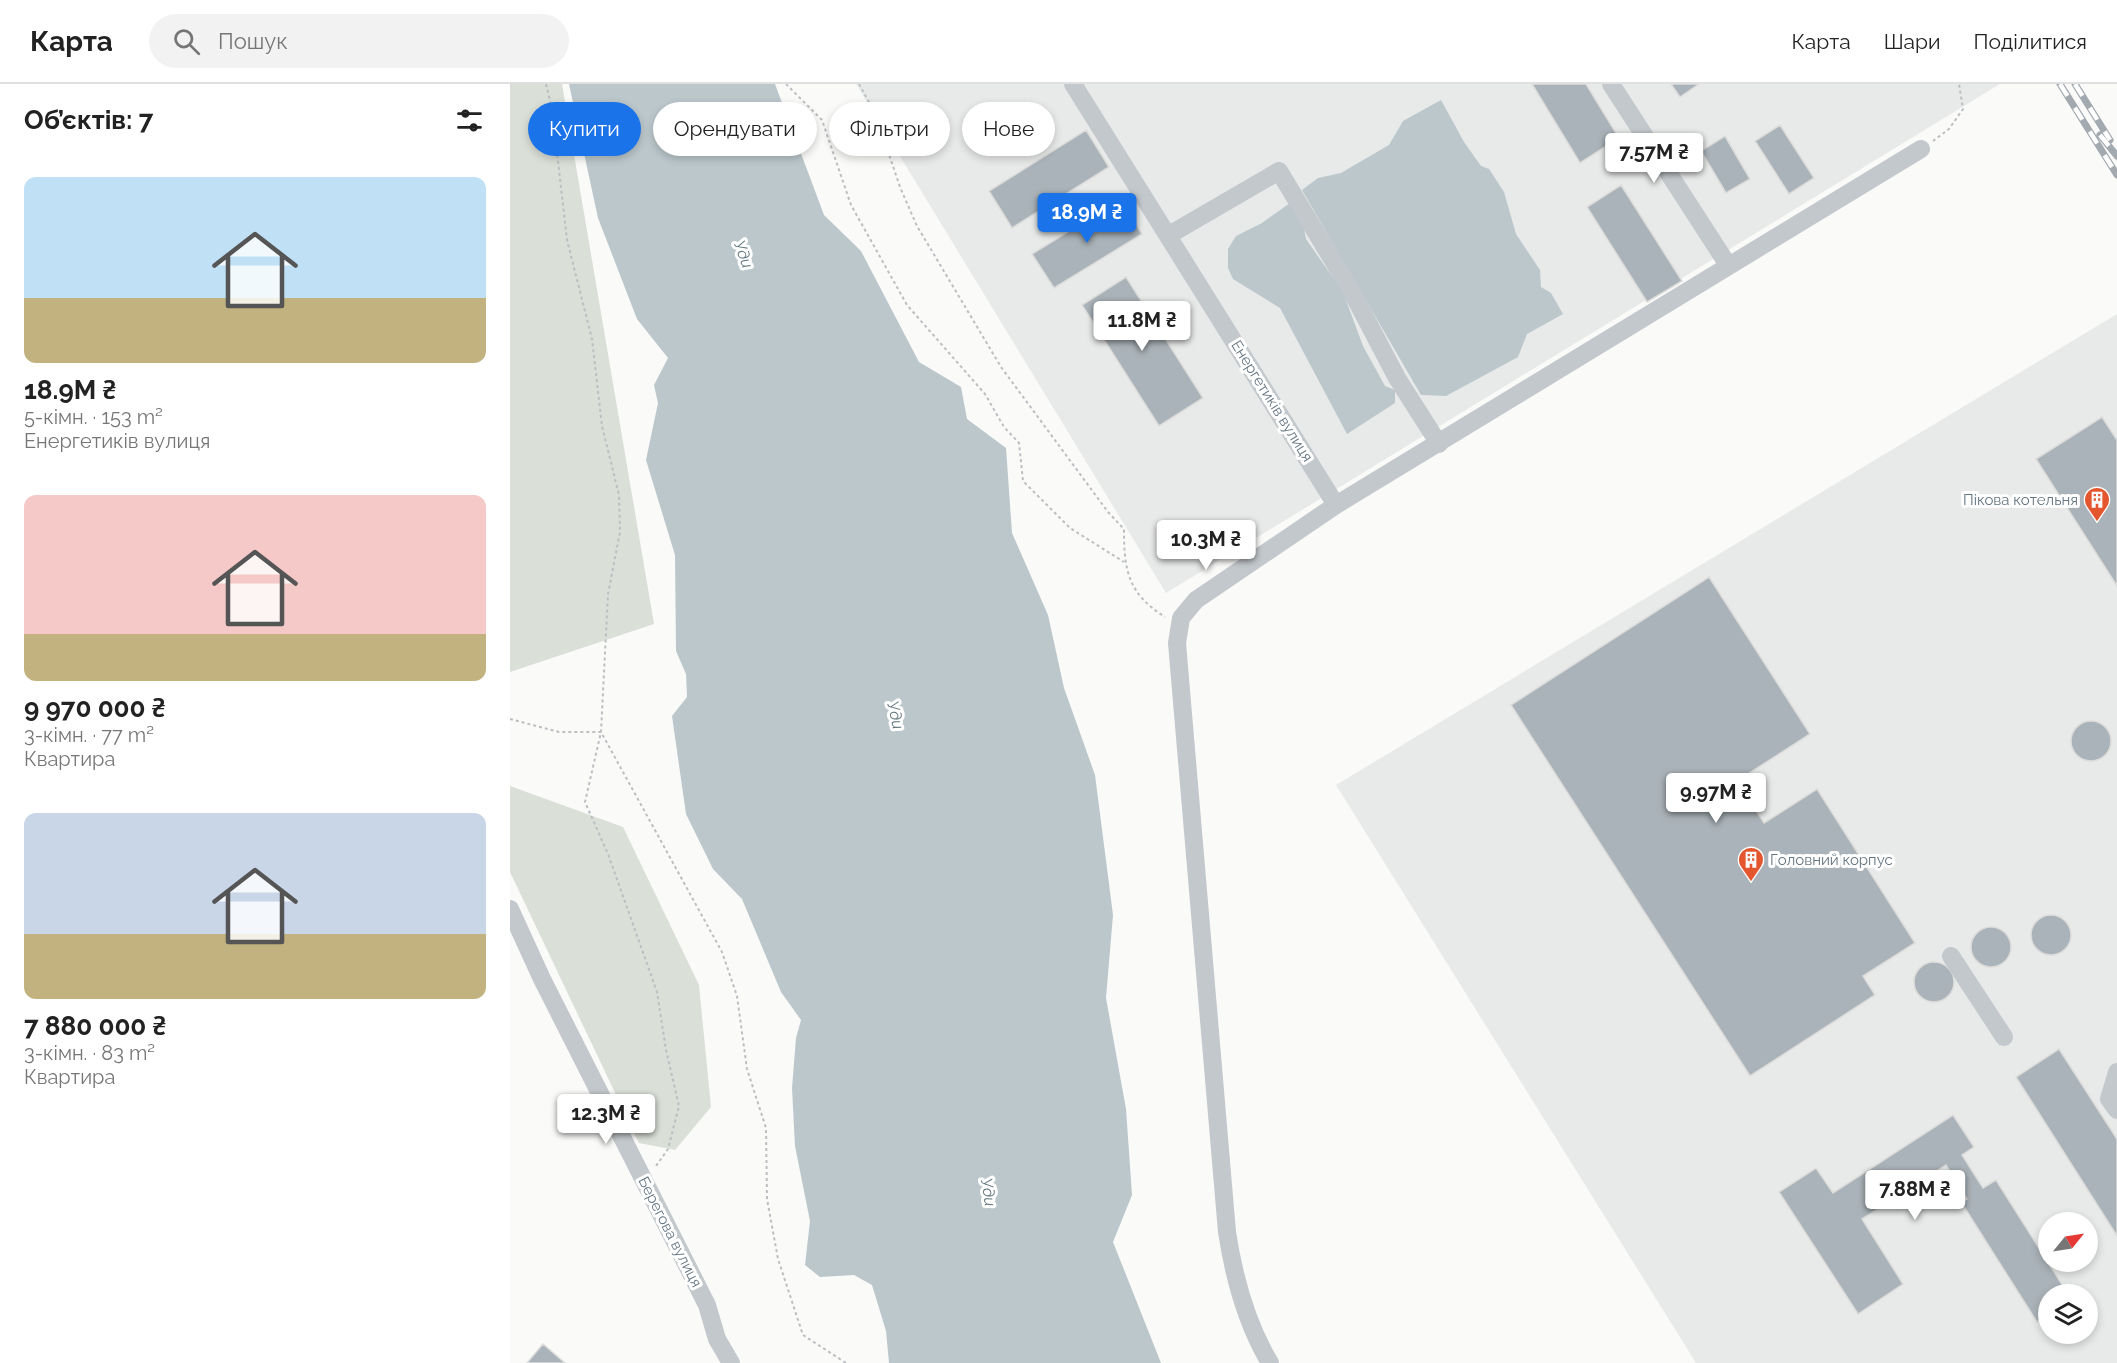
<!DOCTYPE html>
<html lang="uk">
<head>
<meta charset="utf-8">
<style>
  :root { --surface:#fff; --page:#f2f2f2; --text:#222; --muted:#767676; --line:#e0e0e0; --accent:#1a73e8 }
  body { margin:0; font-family:Raleway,sans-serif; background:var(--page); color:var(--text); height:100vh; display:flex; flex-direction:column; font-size:22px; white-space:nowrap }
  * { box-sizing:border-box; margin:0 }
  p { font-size:20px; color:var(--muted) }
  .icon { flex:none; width:33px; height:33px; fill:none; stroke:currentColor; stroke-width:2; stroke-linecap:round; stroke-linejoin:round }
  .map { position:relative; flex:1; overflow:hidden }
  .sheet { display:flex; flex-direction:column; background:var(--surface); width:510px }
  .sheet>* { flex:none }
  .guide { position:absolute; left:18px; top:18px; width:570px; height:54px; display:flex; gap:12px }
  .needle { width:39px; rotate:60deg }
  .controls { position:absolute; left:1528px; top:1128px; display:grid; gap:12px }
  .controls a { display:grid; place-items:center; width:60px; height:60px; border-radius:50%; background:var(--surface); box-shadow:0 3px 9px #0003; font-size:30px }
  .price { position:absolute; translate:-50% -51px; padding:0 14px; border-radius:6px; background:#fff; color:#222; font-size:20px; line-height:39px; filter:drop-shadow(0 2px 3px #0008) }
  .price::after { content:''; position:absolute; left:50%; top:36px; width:18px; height:14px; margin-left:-9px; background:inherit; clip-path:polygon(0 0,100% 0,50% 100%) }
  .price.selected { background:var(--accent); color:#fff }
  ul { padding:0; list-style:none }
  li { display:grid; align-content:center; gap:12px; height:318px; padding:0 24px }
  li span { display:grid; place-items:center; height:186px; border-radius:12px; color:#555 }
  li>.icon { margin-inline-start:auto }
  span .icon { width:108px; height:108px; fill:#fffc; stroke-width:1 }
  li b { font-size:26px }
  h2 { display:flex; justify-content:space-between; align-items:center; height:72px; padding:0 24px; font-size:26px }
  .pill { padding:0 21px; border-radius:27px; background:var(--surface); box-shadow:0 3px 9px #0003; font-size:21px; line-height:54px }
  .pill.selected { background:var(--accent); color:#fff }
  header { display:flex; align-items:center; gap:36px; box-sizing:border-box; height:84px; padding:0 30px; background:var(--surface); border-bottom:2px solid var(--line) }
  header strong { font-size:28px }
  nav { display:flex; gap:33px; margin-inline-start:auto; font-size:21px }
  .search { width:420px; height:54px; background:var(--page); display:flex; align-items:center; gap:15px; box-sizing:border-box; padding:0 21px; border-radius:33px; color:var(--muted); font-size:22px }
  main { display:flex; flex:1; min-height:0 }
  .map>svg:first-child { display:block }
</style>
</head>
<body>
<header>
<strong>Карта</strong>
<div class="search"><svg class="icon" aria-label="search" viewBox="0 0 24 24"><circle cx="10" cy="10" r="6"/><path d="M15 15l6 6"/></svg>Пошук</div>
<nav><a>Карта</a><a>Шари</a><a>Поділитися</a></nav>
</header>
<main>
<section class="sheet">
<h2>Об’єктів: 7<svg class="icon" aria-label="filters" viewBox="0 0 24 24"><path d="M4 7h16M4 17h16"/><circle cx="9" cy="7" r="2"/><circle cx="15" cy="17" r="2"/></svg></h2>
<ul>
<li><span style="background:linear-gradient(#bfe0f5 65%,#c2b280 0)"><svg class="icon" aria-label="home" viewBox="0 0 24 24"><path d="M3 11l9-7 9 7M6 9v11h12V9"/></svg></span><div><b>18.9M ₴</b><p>5-кімн. · 153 m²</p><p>Енергетиків вулиця</p></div></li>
<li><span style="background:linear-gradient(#f6c9c9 75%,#c2b280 0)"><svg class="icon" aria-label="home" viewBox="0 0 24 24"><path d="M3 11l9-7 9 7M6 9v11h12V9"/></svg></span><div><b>9 970 000 ₴</b><p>3-кімн. · 77 m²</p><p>Квартира</p></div></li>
<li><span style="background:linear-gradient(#c9d6e8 65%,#c2b280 0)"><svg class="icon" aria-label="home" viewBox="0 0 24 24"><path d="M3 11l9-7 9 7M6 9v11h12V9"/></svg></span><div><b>7 880 000 ₴</b><p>3-кімн. · 83 m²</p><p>Квартира</p></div></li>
</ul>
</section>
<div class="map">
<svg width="1607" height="1279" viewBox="0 0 1607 1279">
  <rect width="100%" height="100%" fill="#fafaf8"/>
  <!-- built -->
  <path fill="#e8e9e9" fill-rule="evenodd" d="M346,0H1490L656,509Z
    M1607,230V1279H1186L826,701ZM1539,1138H1578V1178H1539ZM1539,1210H1578V1250H1539Z"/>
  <!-- green -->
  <path fill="#dadfd7" d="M0,0H52L144,540L0,588Z
    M0,702L113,743L189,901L201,1023L165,1066L129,1059L0,788Z"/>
  <!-- water -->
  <path fill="#bbc7cb" d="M59,0H265L314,131L351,167L409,278L451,303L457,335L496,364L502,449L538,531L554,604L585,691L603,831L596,914L616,1025L622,1111L603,1158L651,1279H379L376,1247L362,1201L344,1191L310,1193L295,1181L300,1137L285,1062L282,1004L286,954L291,936L271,908L232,815L203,785L176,730L162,632L177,613L176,590L166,567L165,471L136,376L148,319L144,301L158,274L127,235L88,134Z
    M931,16L954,58L971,82L979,85L994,108L1006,150L1030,186L1031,203L1041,209L1053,230L1017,250L1008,273L936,312L911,311L792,106L808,94L831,89L879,61L893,37Z
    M780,119L792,134L796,155L833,208L853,262L875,302L885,306V319L837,350L770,224L723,195L718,184V165L726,152L752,139Z"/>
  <!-- building -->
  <path fill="#aab3b9" stroke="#dcdcda" stroke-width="1.5" d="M1022,0H1076L1109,54L1070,79Z
    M1161,0H1189L1170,13Z
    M1270,41L1304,94L1279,110L1245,57Z
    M576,46L599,83L502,144L479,107Z
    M1215,52L1240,95L1216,109L1191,67Z
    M1111,101L1172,197L1137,218L1077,123Z
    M611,115L632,150L544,204L522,170Z
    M616,193L693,314L649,342L572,221Z
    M1592,333L1607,356V502L1526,375Z
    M1199,493L1300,650L1227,697L1254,739L1307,705L1405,859L1353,892L1365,911L1240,992L1001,621Z
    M1561 657a20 20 0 1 1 40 0a20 20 0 1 1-40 0Z
    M1521 851a20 20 0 1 1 40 0a20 20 0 1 1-40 0Z
    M1461 863a20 20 0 1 1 40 0a20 20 0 1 1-40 0Z
    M1404 898a20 20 0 1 1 40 0a20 20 0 1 1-40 0Z
    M1549,965L1607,1055V1152L1506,993Z
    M1443,1031L1464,1063L1452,1071L1473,1104L1486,1096L1558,1210H1539V1231L1527,1238L1451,1118L1457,1115L1436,1081L1352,1135L1393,1200L1348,1230L1269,1108L1306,1084L1323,1109Z
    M33,1260L55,1279H17Z"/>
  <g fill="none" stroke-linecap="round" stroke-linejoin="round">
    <!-- path -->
    <path stroke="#bbbfc2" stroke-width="2" stroke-dasharray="3 3" stroke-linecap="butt" d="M36,0L42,25L57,156L82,255L92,342L109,411L110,448L98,510L91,648L75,718L98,770L147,908L156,966L169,1022L158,1065L146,1082
      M276,0L312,36L341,121L397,221L475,310L494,343L509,359L513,397L560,444L614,478
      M349,0L365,29L390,103L407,142L491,283L598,428L614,445C614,485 617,509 655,533
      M1423,57L1439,45L1453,25L1449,0
      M0,635L49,648H91L212,868L227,912L237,985L256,1044L257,1115L268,1175L293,1251L336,1279"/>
    <!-- minor -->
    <path stroke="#c3c8cc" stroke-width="18" d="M563,0L826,421
      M1101,0L1218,181
      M659,151L769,87L842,208L887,294L929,360
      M0,825L32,895L197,1221L207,1255L221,1279
      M1441,872L1494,953
      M1607,988L1599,1015L1607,1026
      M760,1279C736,1239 724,1194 717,1148L667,559L671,534L686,516L826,421L1411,65"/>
    <defs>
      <path id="rail" d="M1550,0L1607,91
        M1565,0L1600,56
        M1590,51L1607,72"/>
    </defs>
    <!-- rail casing -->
    <use href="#rail" stroke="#a2aab0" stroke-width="7"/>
    <!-- rail -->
    <use href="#rail" stroke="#fff" stroke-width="4.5" stroke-dasharray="14" stroke-linecap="butt"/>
  </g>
  <!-- icons -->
  <defs>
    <symbol id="building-pin" viewBox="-11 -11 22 30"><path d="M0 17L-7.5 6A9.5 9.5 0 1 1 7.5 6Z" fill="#e4572e" stroke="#fff"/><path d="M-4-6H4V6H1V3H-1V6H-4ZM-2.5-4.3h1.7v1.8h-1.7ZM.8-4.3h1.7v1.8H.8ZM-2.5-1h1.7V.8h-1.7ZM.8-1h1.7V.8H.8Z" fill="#fff"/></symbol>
  </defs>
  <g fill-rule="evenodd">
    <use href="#building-pin" x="1572" y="401" width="30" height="40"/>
    <use href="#building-pin" x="1226" y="761" width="30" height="40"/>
  </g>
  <g text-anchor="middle" stroke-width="6" stroke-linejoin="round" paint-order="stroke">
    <!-- street labels -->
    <g font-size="15" fill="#657683" stroke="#fff">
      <text transform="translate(762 317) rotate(58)" y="5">Енергетиків вулиця</text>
      <text transform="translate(160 1148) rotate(63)" y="5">Берегова вулиця</text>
    </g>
    <!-- poi labels -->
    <g font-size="15" fill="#657683" stroke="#fff" text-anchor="end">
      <text x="1568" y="421">Пікова котельня</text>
      <text x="1260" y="781" text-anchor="start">Головний корпус</text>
    </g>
    <!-- water labels -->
    <g font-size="16" font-style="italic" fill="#60757c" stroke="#fff">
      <text transform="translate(234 170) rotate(70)" y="6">Уди</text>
      <text transform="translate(386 631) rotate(77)" y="6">Уди</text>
      <text transform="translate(479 1108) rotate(81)" y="6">Уди</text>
    </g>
  </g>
</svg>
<div class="controls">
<a><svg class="needle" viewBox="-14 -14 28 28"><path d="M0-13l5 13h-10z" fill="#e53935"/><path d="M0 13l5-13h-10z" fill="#767676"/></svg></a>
<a><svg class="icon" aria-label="layers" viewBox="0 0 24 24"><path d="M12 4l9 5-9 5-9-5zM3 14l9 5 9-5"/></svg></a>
</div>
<b class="price" style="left:1144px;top:100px">7.57M ₴</b>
<b class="price selected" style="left:577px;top:160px">18.9M ₴</b>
<b class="price" style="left:632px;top:268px">11.8M ₴</b>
<b class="price" style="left:696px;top:487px">10.3M ₴</b>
<b class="price" style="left:1206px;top:740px">9.97M ₴</b>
<b class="price" style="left:96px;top:1061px">12.3M ₴</b>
<b class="price" style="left:1405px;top:1137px">7.88M ₴</b>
<div class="guide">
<a class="pill selected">Купити</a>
<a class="pill">Орендувати</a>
<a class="pill">Фільтри</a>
<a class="pill">Нове</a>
</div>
</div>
</main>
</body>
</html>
